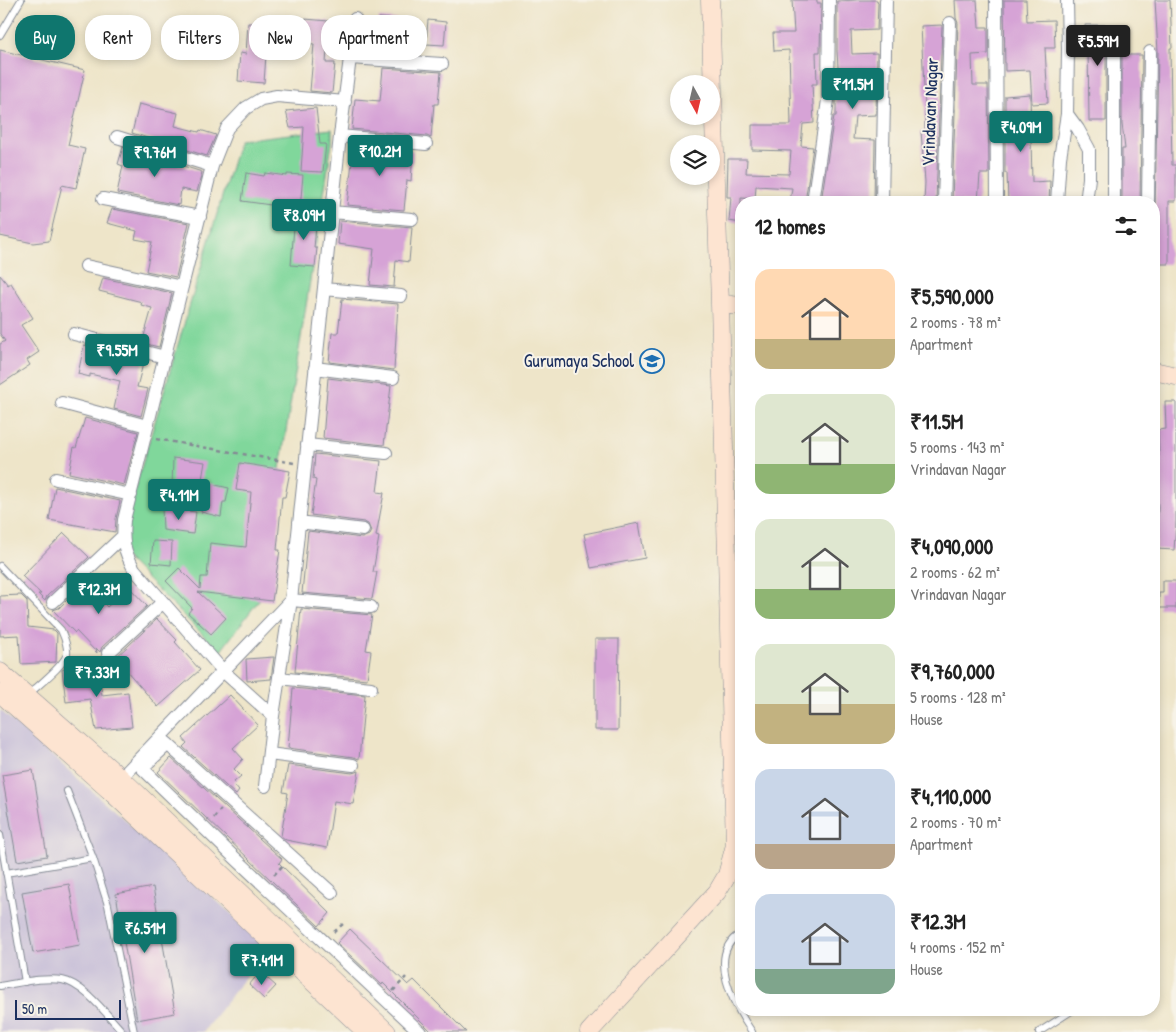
<!DOCTYPE html>
<html lang="en">
<head>
<meta charset="utf-8">
<style>
  :root { --surface:#fff; --page:#f2f2f2; --text:#222; --muted:#767676; --accent:#0f766e }
  body { margin:0; font-family:"Patrick Hand",sans-serif; background:var(--page); color:var(--text); height:100vh; display:flex; flex-direction:column; font-size:19px; white-space:nowrap }
  * { box-sizing:border-box; margin:0 }
  p { font-size:16px; color:var(--muted) }
  .icon { flex:none; width:28px; height:28px; fill:none; stroke:currentColor; stroke-width:2; stroke-linecap:round; stroke-linejoin:round }
  .map { position:relative; flex:1; overflow:hidden }
  .drawer { position:absolute; left:735px; top:196px; width:425px; height:820px; display:flex; flex-direction:column; background:var(--surface); border-radius:20px; box-shadow:0 2px 8px #0003 }
  .drawer>* { flex:none }
  .hud { position:absolute; left:15px; top:15px; width:475px; height:45px; display:flex; gap:10px }
  .needle { width:32px; rotate:172deg }
  .tools { position:absolute; left:670px; top:75px; display:grid; gap:10px }
  .tools a { display:grid; place-items:center; width:50px; height:50px; border-radius:50%; background:var(--surface); box-shadow:0 2px 8px #0003; font-size:25px }
  .scale { position:absolute; left:15px; bottom:12px; width:106px; box-sizing:border-box; padding-left:5px; border:2px solid #1b2f5e; border-top:0; font-size:14px; line-height:18px; white-space:nowrap; color:#1b2f5e; -webkit-text-stroke:4px #f7f3e8; paint-order:stroke }
  .price { position:absolute; translate:-50% -42px; padding:0 11px; border-radius:5px; background:var(--accent); color:#fff; font-size:16px; line-height:32px; filter:drop-shadow(0 1px 2px #0008) }
  .price::after { content:''; position:absolute; left:50%; top:30px; width:15px; height:11px; margin-left:-8px; background:inherit; clip-path:polygon(0 0,100% 0,50% 100%) }
  .price.on { background:#222; color:#fff }
  ul { padding:0; list-style:none }
  li { display:flex; align-items:center; gap:15px; height:125px; padding:0 20px }
  li span { display:grid; place-items:center; flex:none; width:140px; height:100px; border-radius:15px; color:#555 }
  li>.icon { margin-inline-start:auto }
  span .icon { width:60px; height:60px; fill:#fffc; stroke-width:1 }
  li b { font-size:21px }
  h2 { display:flex; justify-content:space-between; align-items:center; height:60px; padding:0 20px; font-size:21px }
  .pill { padding:0 18px; border-radius:20px; background:var(--surface); box-shadow:0 2px 8px #0003; font-size:18px; line-height:45px }
  .pill.on { background:var(--accent); color:#fff }
  .map>svg:first-child { display:block }
</style>
</head>
<body>
<div class="map">
<svg width="1176" height="1032" viewBox="0 0 1176 1032">
  <rect width="100%" height="100%" fill="#f7f3e8"/>
  <filter id="ink" filterUnits="userSpaceOnUse"><feTurbulence type="fractalNoise" baseFrequency=".02" numOctaves="2"/><feDisplacementMap in="SourceGraphic" scale="10" xChannelSelector="R" yChannelSelector="G"/><feConvolveMatrix kernelMatrix="1 2 1 2 8 2 1 2 1" color-interpolation-filters="sRGB"/></filter>
  <filter id="wash" filterUnits="userSpaceOnUse"><feTurbulence type="fractalNoise" baseFrequency=".0096" numOctaves="4" result="noise"/><feDisplacementMap in="SourceGraphic" scale="20" xChannelSelector="R" yChannelSelector="G"/><feGaussianBlur stdDeviation="1.12" result="paint"/><feColorMatrix in="noise" values="0 0 0 0 0 0 0 0 0 0 0 0 0 0 0 0 0 1.4 0 .05"/><feComposite in="paint" operator="in"/></filter>
  <g filter="url(#wash)">
    <rect width="100%" height="100%" fill="#eee5c9"/>
    <!-- industrial -->
    <path fill="#c8bfd8" d="M0,710L269,947L203,1032H0Z"/>
    <!-- green -->
    <path fill="#80d79b" stroke="#4e837c" d="M332,129V143L259,600L220,652L117,549L239,140Z"/>
    <g id="blocks">
      <!-- building -->
      <path fill="#d6a3d6" d="M792,0H817V3H821L820,52H816L817,84H812L814,123L803,124L801,146L813,147L805,202H790L792,188L756,186L755,199L741,198V223L729,221L731,197H727L728,159H747L746,173L789,174L791,151L752,150V125H791L789,50L774,51L773,33H794Z
        M858,0H877L878,3L877,30L851,31L852,54L877,53L876,115L855,116L853,139L875,140L874,202H821L834,116H836V84H839L837,51V1Z
        M955,0H977L979,27H988V54L972,55L973,85H988L989,174H980L978,202H952L958,23L956,18Z
        M1004,0H1026L1027,21L1054,20L1055,48H1045L1048,103L1032,104L1030,70L1005,71Z
        M1155,0H1170L1172,48H1170L1172,165H1176V201H1169V264H1154L1158,52Z
        M379,18L406,20L403,53L376,52Z
        M305,19L329,21L326,63H335L332,93L310,91L314,44L302,43Z
        M428,20L446,22L444,45L426,44Z
        M248,23H260L259,54L266,55L264,83L238,81L240,53L246,54Z
        M942,25L936,202H924L925,182L921,131H925V107L921,26Z
        M1085,25H1116V43L1110,44L1106,51V121H1089L1088,47H1085Z
        M0,50L85,70L68,145L85,149L76,188L62,185L49,241L33,243L0,236Z
        M1122,55H1142L1140,202H1122V149H1125L1122,124Z
        M383,68L441,72L438,104H434L431,138L427,136L352,129L355,99L380,101Z
        M1030,94L1032,182L1050,181L1049,202H1008L1007,173H1005V96Z
        M139,104L178,113L175,126L199,132L200,130L216,135L207,156L132,133Z
        M316,108L320,144H326L323,172L301,171L304,127L290,128L286,111Z
        M354,145L413,151L411,181L407,180L404,210L347,205Z
        M123,147L202,172L197,192L181,189L179,205L117,193L123,166L118,164Z
        M246,173L264,176L265,173L287,176V174L303,175L300,209L242,201Z
        M112,209L189,223L176,277L146,271L152,242L135,239L137,231L107,223Z
        M295,214L317,216L314,248H317L315,267L291,265Z
        M340,221L412,227L409,262L396,260L394,287L370,285L374,249L338,244Z
        M0,275L8,285L11,283L33,318L21,325L39,352L27,360L30,365L0,385V344L5,341L0,334Z
        M103,278L172,293L159,347L142,343L152,308L141,305L142,302L99,291Z
        M342,299L398,304L394,370L329,362L332,333H338Z
        M84,345L144,360L137,387L148,389L141,416L114,409L120,381L90,374V377L78,374Z
        M328,378L391,386L384,445L323,438Z
        M1165,402H1176V523L1174,550L1156,549L1158,508L1157,490H1154V473H1156L1157,456H1159L1158,430L1166,429Z
        M85,418L138,432L124,485L69,473L74,447L76,448Z
        M315,454L381,461L377,492L384,493L376,536L379,537L373,572H377L372,599L302,593L308,531L362,538L369,535L371,531L368,524L364,522L311,515L316,480L313,479Z
        M173,458L205,462L200,491L172,487Z
        M240,463L290,471L285,497H282L277,550H280L272,601L198,592L226,618L211,634L188,613L192,608L166,581L179,568L200,589L201,577H207L210,543L246,547L251,492L236,490Z
        M207,483L229,488L226,502H223L221,517L201,512Z
        M55,487L120,501L116,519L115,532L49,520Z
        M162,508L196,512L193,534L163,530Z
        M639,523L645,558L591,568L584,534Z
        M64,533L89,557L47,596L45,601L38,594H41L22,576Z
        M153,541L172,542L171,565L151,563Z
        M1163,581H1176V608H1159V593H1163Z
        M84,583L107,607L129,587L147,606L102,647L100,652L96,648L97,653L76,631L75,633L53,610L59,608Z
        M21,595L27,601L28,627L54,630L57,633L56,662L21,664L19,635L0,636V596Z
        M301,609L372,615L366,650L371,651L367,679L295,672Z
        M157,619L177,640L175,642L200,670L158,707L126,670L127,681L108,661L114,659Z
        M595,639H619L618,730H595Z
        M274,657L271,679L247,681L246,659Z
        M98,667L102,695L128,692L132,727L96,730L90,699L66,702L62,670L64,669Z
        M293,688L365,695L359,759L354,757L288,748Z
        M230,695L258,725L233,748L243,759L234,769L241,776L234,782L235,784L234,785L239,791L236,795L183,747L187,743L183,738Z
        M171,758L282,859L279,863L330,913L319,926L158,772Z
        M288,765L352,773L359,771L353,804L334,801L327,848L286,840L281,836L288,793L283,792Z
        M33,770L47,856L17,861L2,775Z
        M69,884L80,945L33,953L22,892Z
        M153,887L175,1013L137,1020L116,894Z
        M350,929L408,985L414,980L466,1032H432L383,983L382,985L337,943Z
        M260,972L276,986L264,999L249,985Z"/>
    </g>
  </g>
  <g filter="url(#ink)">
    <use href="#blocks" fill-opacity="0" stroke="#848a94" stroke-width="1"/>
    <g fill="none" stroke-linecap="round" stroke-linejoin="round">
      <defs>
        <path id="lane" d="M0,35L21,0
          M0,566L61,630C64,637 68,645 67,654C64,666 37,686 28,695
          M67,791L93,858L108,905L134,1032
          M0,835L25,982
          M6,873L93,858
          M741,933C705,954 735,1007 752,1032
          M0,986C20,983 42,977 62,980C83,983 108,1016 123,1032
          M1039,1032L1073,1010"/>
        <path id="street" d="M996,0L997,202
          M1067,0L1068,50L1067,114L1078,129L1089,149V178L1087,195L1084,202
          M350,58L442,64
          M340,136L426,144
          M117,137L212,166
          M103,199L200,217
          M813,202L828,100L829,0
          M882,202L886,0
          M944,202L950,23
          M1057,202L1060,158L1067,114
          M1114,202V51
          M1148,202L1150,52
          M332,212L412,219
          M86,266L182,287
          M324,289L401,296
          M74,334L165,357
          M315,368L393,378
          M62,403L147,426
          M307,445L386,453
          M56,479L131,495
          M299,522L363,530
          M53,602L123,536
          M108,653L163,602
          M279,678L371,688
          M273,716L224,672L134,569C124,551 122,541 124,520L212,166L227,128L246,108L261,99L277,96L345,102
          M162,739L332,893
          M168,744L142,768L234,857L420,1032
          M269,754L353,765
          M116,783L291,600L371,607
          M265,786L273,716L291,600L340,136L355,19
          M727,875L741,868"/>
        <path id="secondary" d="M720,304L741,306
          M1154,371L1176,376
          M0,672L122,779L387,1032
          M0,693L109,790L366,1032
          M589,1032L717,892L727,875L735,845L720,304L710,0"/>
      </defs>
      <!-- lane casing -->
      <use href="#lane" stroke="#848a94" stroke-width="8"/>
      <!-- street casing -->
      <use href="#street" stroke="#848a94" stroke-width="14"/>
      <!-- secondary casing -->
      <use href="#secondary" stroke="#848a94" stroke-width="19"/>
      <!-- path -->
      <path stroke="#848a94" stroke-width="2.5" stroke-dasharray="4 4" stroke-linecap="butt" d="M156,439L294,463
        M214,818L221,809
        M274,875L283,865
        M334,932L344,923
        M393,991L406,977"/>
      <!-- lane -->
      <use href="#lane" stroke="#fff" stroke-width="6"/>
      <!-- street -->
      <use href="#street" stroke="#fff" stroke-width="12"/>
      <!-- secondary -->
      <use href="#secondary" stroke="#fde4d1" stroke-width="18"/>
    </g>
  </g>
  <!-- icons -->
  <defs>
    <symbol id="school-ring" viewBox="-11 -11 22 22"><circle r="9.5" fill="#f7f3e8" stroke="#1f6fb2" stroke-width="1.5"/><path d="M0-5L7-2L0 1L-7-2ZM-4 1L0 2.5L4 1V4Q0 6-4 4Z" fill="#1f6fb2"/></symbol>
  </defs>
  <g fill-rule="evenodd">
    <use href="#school-ring" x="638" y="347" width="28" height="28"/>
  </g>
  <g text-anchor="middle" stroke-width="4" stroke-linejoin="round" paint-order="stroke">
    <!-- street labels -->
    <g font-size="18" fill="#1b2f5e" stroke="#f7f3e8">
      <text transform="translate(930 112) rotate(-88)" y="6">Vrindavan Nagar</text>
    </g>
    <!-- poi labels -->
    <g font-size="18" fill="#1b2f5e" stroke="#f7f3e8" text-anchor="end">
      <text x="634" y="367">Gurumaya School</text>
    </g>
  </g>
</svg>
<div class="tools">
<a><svg class="needle" viewBox="-14 -14 28 28"><path d="M0-13l5 13h-10z" fill="#e53935"/><path d="M0 13l5-13h-10z" fill="#767676"/></svg></a>
<a><svg class="icon" aria-label="layers" viewBox="0 0 24 24"><path d="M12 4l9 5-9 5-9-5zM3 14l9 5 9-5"/></svg></a>
</div>
<div class="scale">50 m</div>
<b class="price on" style="left:1098px;top:67px">₹5.59M</b>
<b class="price" style="left:853px;top:110px">₹11.5M</b>
<b class="price" style="left:1021px;top:153px">₹4.09M</b>
<b class="price" style="left:380px;top:177px">₹10.2M</b>
<b class="price" style="left:155px;top:178px">₹9.76M</b>
<b class="price" style="left:304px;top:241px">₹8.09M</b>
<b class="price" style="left:117px;top:376px">₹9.55M</b>
<b class="price" style="left:179px;top:521px">₹4.11M</b>
<b class="price" style="left:99px;top:615px">₹12.3M</b>
<b class="price" style="left:97px;top:698px">₹7.33M</b>
<b class="price" style="left:145px;top:954px">₹6.51M</b>
<b class="price" style="left:262px;top:986px">₹7.41M</b>
<div class="hud">
<a class="pill on">Buy</a>
<a class="pill">Rent</a>
<a class="pill">Filters</a>
<a class="pill">New</a>
<a class="pill">Apartment</a>
</div>
<section class="drawer">
<h2>12 homes<svg class="icon" aria-label="filters" viewBox="0 0 24 24"><path d="M4 7h16M4 17h16"/><circle cx="9" cy="7" r="2"/><circle cx="15" cy="17" r="2"/></svg></h2>
<ul>
<li><span style="background:linear-gradient(#ffd9b3 70%,#c2b280 0)"><svg class="icon" aria-label="home" viewBox="0 0 24 24"><path d="M3 11l9-7 9 7M6 9v11h12V9"/></svg></span><div><b>₹5,590,000</b><p>2 rooms · 78 m²</p><p>Apartment</p></div></li>
<li><span style="background:linear-gradient(#dfe7d0 70%,#8fb573 0)"><svg class="icon" aria-label="home" viewBox="0 0 24 24"><path d="M3 11l9-7 9 7M6 9v11h12V9"/></svg></span><div><b>₹11.5M</b><p>5 rooms · 143 m²</p><p>Vrindavan Nagar</p></div></li>
<li><span style="background:linear-gradient(#dfe7d0 70%,#8fb573 0)"><svg class="icon" aria-label="home" viewBox="0 0 24 24"><path d="M3 11l9-7 9 7M6 9v11h12V9"/></svg></span><div><b>₹4,090,000</b><p>2 rooms · 62 m²</p><p>Vrindavan Nagar</p></div></li>
<li><span style="background:linear-gradient(#dfe7d0 60%,#c2b280 0)"><svg class="icon" aria-label="home" viewBox="0 0 24 24"><path d="M3 11l9-7 9 7M6 9v11h12V9"/></svg></span><div><b>₹9,760,000</b><p>5 rooms · 128 m²</p><p>House</p></div></li>
<li><span style="background:linear-gradient(#c9d6e8 75%,#b9a48a 0)"><svg class="icon" aria-label="home" viewBox="0 0 24 24"><path d="M3 11l9-7 9 7M6 9v11h12V9"/></svg></span><div><b>₹4,110,000</b><p>2 rooms · 70 m²</p><p>Apartment</p></div></li>
<li><span style="background:linear-gradient(#c9d6e8 75%,#7fa58c 0)"><svg class="icon" aria-label="home" viewBox="0 0 24 24"><path d="M3 11l9-7 9 7M6 9v11h12V9"/></svg></span><div><b>₹12.3M</b><p>4 rooms · 152 m²</p><p>House</p></div></li>
</ul>
</section>
</div>
</body>
</html>
